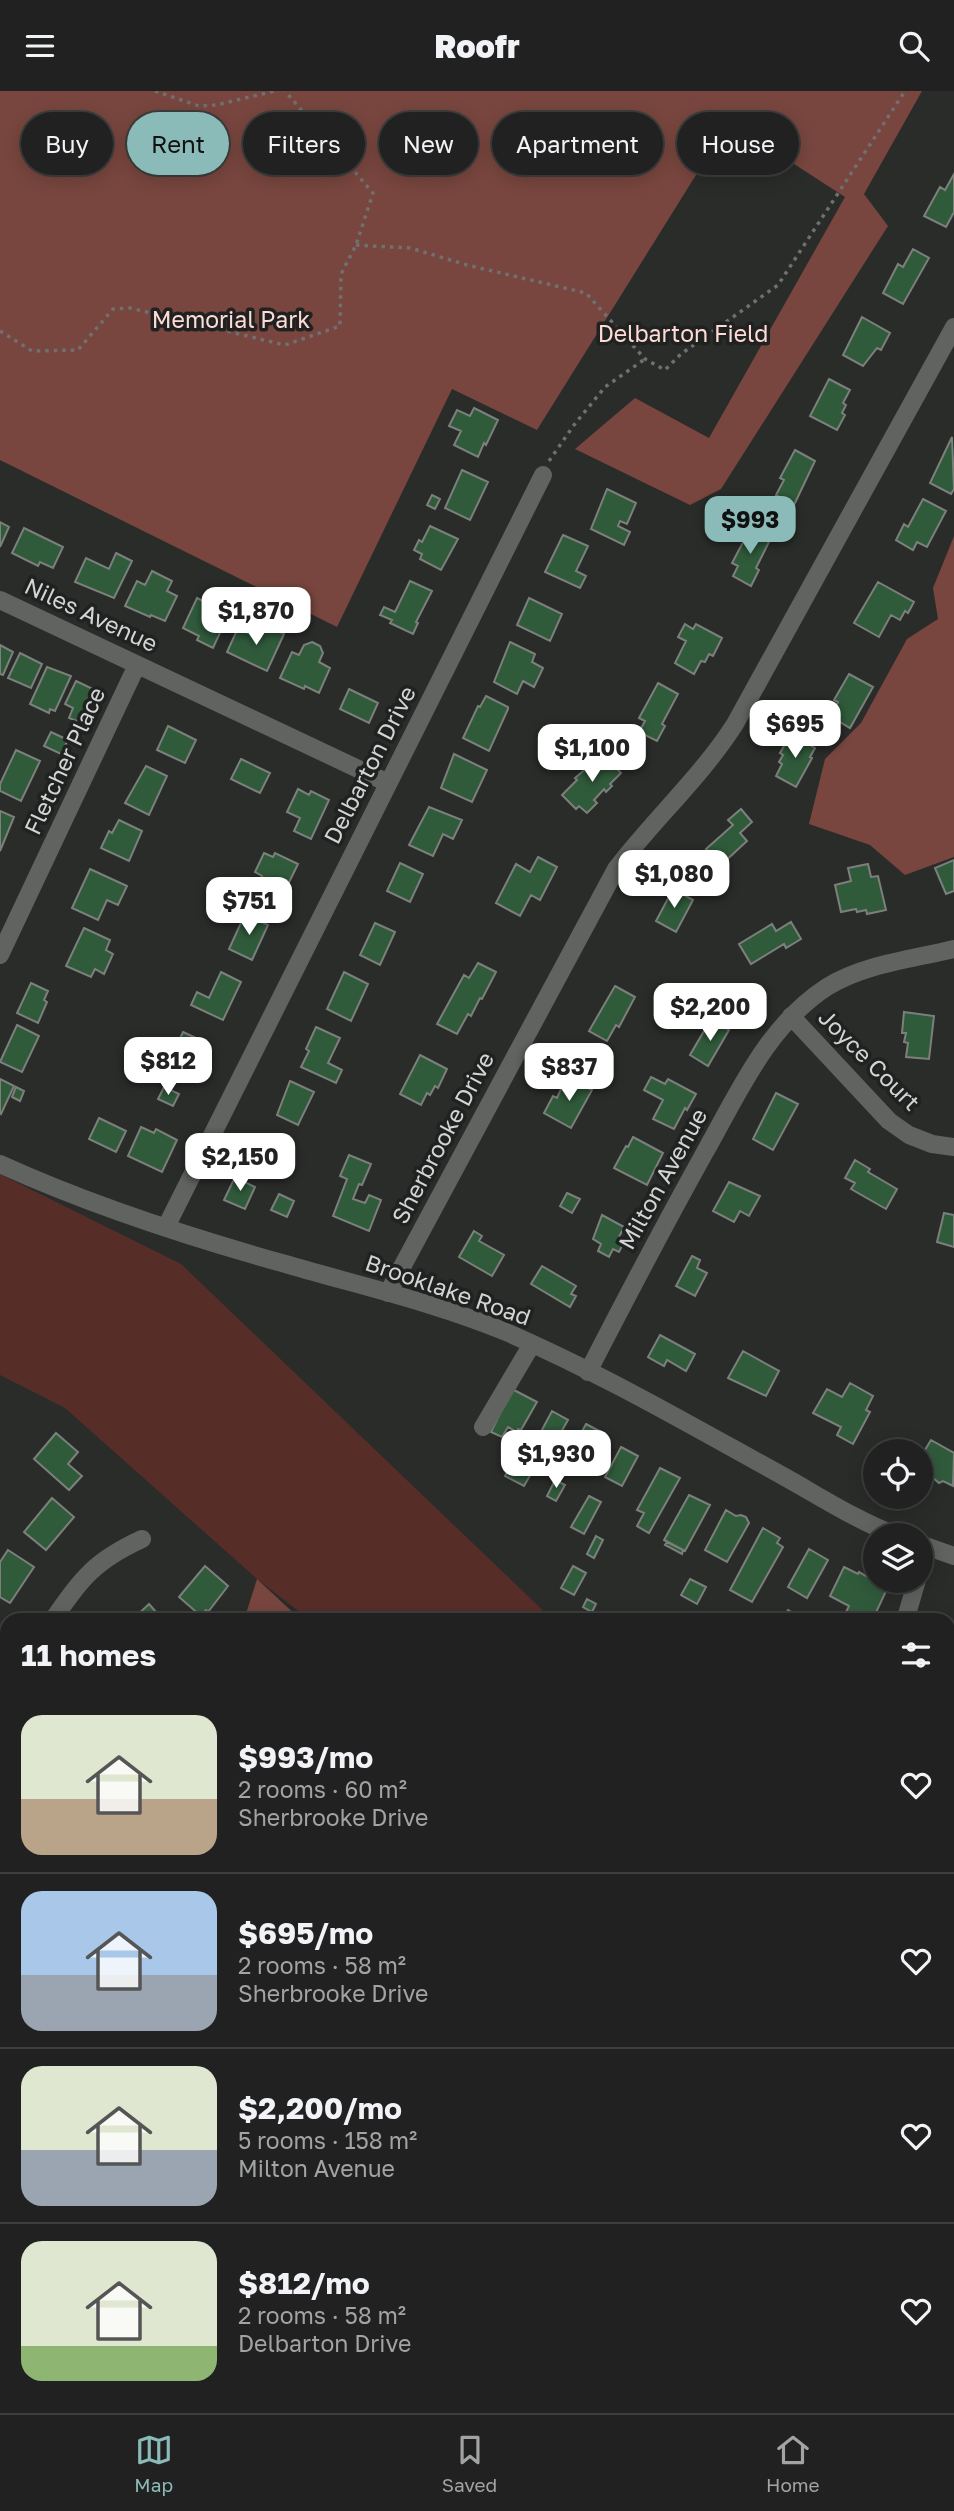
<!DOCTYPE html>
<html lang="en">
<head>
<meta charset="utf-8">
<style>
  :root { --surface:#202120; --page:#282929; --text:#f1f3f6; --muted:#a2a3a5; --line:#3d3e3e; --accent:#8bbbb9 }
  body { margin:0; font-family:"Golos Text",sans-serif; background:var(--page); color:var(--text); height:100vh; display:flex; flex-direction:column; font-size:26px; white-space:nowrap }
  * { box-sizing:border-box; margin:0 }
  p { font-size:23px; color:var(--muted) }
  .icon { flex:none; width:38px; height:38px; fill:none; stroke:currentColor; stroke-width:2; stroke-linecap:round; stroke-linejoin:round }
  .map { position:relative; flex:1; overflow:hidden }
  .panel { position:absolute; left:0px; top:1522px; width:956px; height:800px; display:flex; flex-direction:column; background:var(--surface); border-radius:21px 21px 0 0; box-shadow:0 4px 18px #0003,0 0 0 2px var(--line) }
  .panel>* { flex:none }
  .banner { position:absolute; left:21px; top:21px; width:914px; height:63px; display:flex; gap:14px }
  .controls { position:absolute; left:863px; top:1348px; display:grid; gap:14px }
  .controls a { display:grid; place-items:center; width:70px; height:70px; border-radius:50%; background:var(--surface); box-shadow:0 4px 18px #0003,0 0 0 2px var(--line); font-size:35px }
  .price { position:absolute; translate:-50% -60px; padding:0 16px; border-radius:14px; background:#fff; color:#222; font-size:23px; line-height:46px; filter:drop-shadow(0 2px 4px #0008) }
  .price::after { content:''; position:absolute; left:50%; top:42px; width:21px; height:16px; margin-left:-10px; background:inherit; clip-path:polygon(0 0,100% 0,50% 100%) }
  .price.current { background:var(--accent); color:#111 }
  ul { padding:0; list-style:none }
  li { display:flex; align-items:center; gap:21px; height:175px; padding:0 21px }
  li+li { border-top:2px solid var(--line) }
  li span { display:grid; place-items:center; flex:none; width:196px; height:140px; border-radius:21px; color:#555 }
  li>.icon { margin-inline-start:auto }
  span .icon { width:84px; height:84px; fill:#fffc; stroke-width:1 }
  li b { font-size:30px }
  h2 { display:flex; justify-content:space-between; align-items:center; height:84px; padding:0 21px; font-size:30px }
  .chip { padding:0 24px; border-radius:32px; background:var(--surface); box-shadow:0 4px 18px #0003,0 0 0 2px var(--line); font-size:24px; line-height:63px }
  .chip.current { background:var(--accent); color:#111 }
  header { display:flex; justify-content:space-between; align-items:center; height:91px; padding:0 21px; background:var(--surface); font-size:32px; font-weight:800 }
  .menu { display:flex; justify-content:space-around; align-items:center; height:98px; border-top:2px solid var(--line); background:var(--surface); font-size:19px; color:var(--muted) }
  .menu a { display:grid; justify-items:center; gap:4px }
  .menu .current { color:var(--accent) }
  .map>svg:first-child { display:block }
</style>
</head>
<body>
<header><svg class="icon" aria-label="menu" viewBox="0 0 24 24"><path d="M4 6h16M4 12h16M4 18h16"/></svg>Roofr<svg class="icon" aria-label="search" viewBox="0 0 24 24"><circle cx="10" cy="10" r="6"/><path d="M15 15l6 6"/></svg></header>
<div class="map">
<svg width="954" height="2322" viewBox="0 0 954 2322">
  <rect width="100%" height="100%" fill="#2a2c2a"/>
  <!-- green -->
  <path fill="#572d28" d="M0,1083L181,1173L553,1529H310L257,1488L65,1317L0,1284Z
    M949,1843L954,1847V2322H502L506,2315H625L629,2318L669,2320L675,2315H948Z
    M0,2144L7,2150V2315H426V2322H0Z"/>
  <!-- forest -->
  <path fill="#78463e" d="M0,0H922L864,103L888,135L721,398L690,414L575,358L635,307L709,347L845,106L729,31L537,339L452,298L337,536L0,369Z
    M954,445V766L905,784L870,754L809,733L825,668L861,632L907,548L938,528L933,497Z
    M257,1488L301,1529H244Z
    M954,1754V1847L949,1843L948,1765Z
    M426,2315H506L502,2322H426Z"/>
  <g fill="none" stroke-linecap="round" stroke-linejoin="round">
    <!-- stream -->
    <path stroke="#360906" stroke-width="5" d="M536,2322L537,2315"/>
  </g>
  <!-- building -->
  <path fill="#305b3b" stroke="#7d7f7d" stroke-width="2" d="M954,83V121L946,136L924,125L940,96L945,99Z
    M913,158L929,167L903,213L883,202L898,173L903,176Z
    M862,226L890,242L881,259L877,257L863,275L843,264Z
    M829,288L850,299L843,312L846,314L842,322L845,324L837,339L810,325Z
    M474,317L498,329L486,354L484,352L478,366L454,354L461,340L449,335L457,319L470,325Z
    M952,346L954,398L951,403L930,392Z
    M795,359L815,370L794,414L776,404L784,389L780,387Z
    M462,379L488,391L470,429L445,417Z
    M607,398L636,412L627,433L620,430L618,435L630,441L624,454L591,438Z
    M432,404L440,408L435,418L427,414Z
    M923,408L946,420L927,456L917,451L913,459L896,449L904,433L908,436Z
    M0,431L9,436L0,456Z
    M430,435L458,448L441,479L420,468L422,463L414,459L419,449L422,451Z
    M751,436L771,447L756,477L759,479L751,495L733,485L738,475L732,472Z
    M24,437L63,456L53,477L40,471L38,475L12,462Z
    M563,444L588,455L576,480L586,485L580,497L545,481Z
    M116,462L132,470L114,507L75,491L86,467L109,478Z
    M152,480L172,490L167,500L177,505L165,530L151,524L150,526L125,515L137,490L145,494Z
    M410,490L432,500L416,531L418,532L413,543L390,532L392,529L380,524L384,516L395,521Z
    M878,491L914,511L908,522L905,520L900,529L891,524L879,546L854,532Z
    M197,507L211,514L207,523L225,531L213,557L197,549L199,545L183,537Z
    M529,507L562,523L550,550L517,534Z
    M685,533L693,538L696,533L722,547L713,565L709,563L705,571L701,570L694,583L675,572L686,550L678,546Z
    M266,534L284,543L267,580L227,561L238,537L260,548Z
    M312,551L320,555L323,562L319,571L330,577L319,602L305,595L304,598L280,587L292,561L299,564L304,554Z
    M510,551L535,563L532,571L543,577L534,596L523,590L517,603L494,591Z
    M0,554L13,561L3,584L0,583Z
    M20,562L42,573L31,597L8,587Z
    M47,576L71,585L55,620L50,618L49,622L30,613Z
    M849,583L873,596L850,637L830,625L838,611L834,609Z
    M76,590L97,600L86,624L83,622L79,631L69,627L73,617L65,613Z
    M658,592L678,603L662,633L665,635L657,650L639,641L645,630L639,627Z
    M349,598L378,612L369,632L340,618Z
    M486,605L508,616V618L489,660L463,647L478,615L480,616Z
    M168,635L196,649L185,672L157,659Z
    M51,641L68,649L61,663L44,655Z
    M791,643L815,657L810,666L812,667L796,696L776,685L782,673L779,671L783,664L780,662Z
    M16,659L40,670L21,710L0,700V693Z
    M454,663L487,679L472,711L441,697Z
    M602,664L621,682L610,693L612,695L606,701L604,698L594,709L597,712L587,722L579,715L576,718L562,704L577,689L575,687Z
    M241,668L270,682L260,702L231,688Z
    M146,675L167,685L149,724L125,712Z
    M298,698L309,704L311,700L329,709L311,748L294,740L300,727L287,721Z
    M429,716L462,729L453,748L443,743L433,765L409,754Z
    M741,718L752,731L740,742L747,750L721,774L706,758L733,734L728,729Z
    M0,720L14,726L0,760Z
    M119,729L142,740L129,770L101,757L109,740L112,742Z
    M264,762L273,766L275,762L298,773L280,810L256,798L262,785L255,781Z
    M538,766L557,776L540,809L531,804L520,825L496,812L516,773L530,781Z
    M954,769V800L946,803L935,777Z
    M400,772L423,783L410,811L387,800Z
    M868,773L871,786L878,785L886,819L867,823L866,819L857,821L856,818L841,821L835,794L851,790L848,777Z
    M90,778L127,795L118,814L107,809L98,829L72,817Z
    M673,798L693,809L676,841L656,830Z
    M245,823L268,834L252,869L229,858Z
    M791,831L801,848L786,857L784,853L751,873L739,853L772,833L776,840Z
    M375,832L395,841L380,874L360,864Z
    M84,837L110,849L106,859L113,863L104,883L95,878L91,886L66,875Z
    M478,872L496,881L482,908L480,907L471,925L468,923L457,943L437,933L464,884L469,887Z
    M221,881L241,891L223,929L191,914L197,901L209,907Z
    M344,881L368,893L351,930L327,918Z
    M31,892L48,900L44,909L47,911L38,932L17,922Z
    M615,895L635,906L619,936L616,934L607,950L589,940Z
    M904,921L934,925L929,968L906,966L908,952L904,951L906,942H902Z
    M711,928L729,939L708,975L690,964Z
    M17,934L39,945L22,981L0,971Z
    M316,936L340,947L328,972L342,979L336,992L301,976L309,960L306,958Z
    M183,941L207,952L191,982L169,971Z
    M420,964L447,978L438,997L435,995L430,1004L427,1002L421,1014L400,1003Z
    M651,986L665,993L668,988L696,1003L687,1019L685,1017L674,1038L653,1028L663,1009L644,999Z
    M0,988L14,995L1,1023L0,1022Z
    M571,988L592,999L571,1037L544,1022L553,1005L557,1007L561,998L565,1000Z
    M290,990L314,1001L298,1034L277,1024Z
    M16,996L24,1000L20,1010L12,1006Z
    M164,996L179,1003L173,1015L158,1008Z
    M776,1002L798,1013L773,1059L753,1048Z
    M99,1027L126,1040L116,1061L89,1048Z
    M141,1036L154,1042L156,1038L177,1049L162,1081L128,1065Z
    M633,1046L663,1062L647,1094L614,1077L626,1055L628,1056Z
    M349,1064L371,1073L362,1094L359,1093L353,1108L365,1112L369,1104L381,1109L369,1140L333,1125L347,1088L340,1085Z
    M855,1069L870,1078L868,1081L897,1098L886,1118L851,1098L855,1092L845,1087Z
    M235,1086L255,1096L245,1118L224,1109Z
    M729,1091L760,1105L749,1125L740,1120L734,1131L713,1120Z
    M567,1102L580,1108L572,1122L560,1115Z
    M279,1103L294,1110L287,1126L271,1119Z
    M944,1122L954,1124V1156L937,1151Z
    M602,1124L624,1136L619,1146L625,1149L619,1161L613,1158L609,1166L598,1160L601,1153L593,1148Z
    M474,1140L482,1145L479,1150L504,1164L492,1185L459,1166Z
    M692,1165L700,1169L697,1177L707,1182L695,1205L676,1195Z
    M542,1175L576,1195L571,1203L576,1205L570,1216L531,1193Z
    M660,1244L695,1263L686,1280L667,1269L664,1275L648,1266Z
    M743,1260L779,1280L766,1305L728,1287Z
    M850,1292L873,1305L866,1319L870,1321L853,1353L837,1344L841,1336L813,1322L827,1298L842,1306Z
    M512,1298L537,1311L521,1339L518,1338L517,1341L508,1336L502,1346L491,1341Z
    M552,1320L568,1329L550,1361L535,1352Z
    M586,1333L605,1343L588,1375L569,1364Z
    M56,1342L78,1361L68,1373L82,1385L69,1399L34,1368Z
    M931,1349L954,1362L953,1395L943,1390L939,1392L932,1386L930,1390L920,1385V1367Z
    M621,1356L638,1365L622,1395L605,1386Z
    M513,1370L532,1381L524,1395L505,1385Z
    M660,1377L680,1387L649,1442L637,1435L644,1422L637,1419Z
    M555,1389L565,1394L556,1410L547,1405Z
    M689,1404L710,1414L685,1460L664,1449Z
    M589,1405L601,1411L584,1443L571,1436Z
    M52,1407L74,1426L46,1459L24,1441Z
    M726,1419L736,1425L741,1424L746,1426L749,1432L727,1471L705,1459Z
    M763,1437L780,1447L777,1452L783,1456L752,1511L730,1499Z
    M596,1445L603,1449L594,1467L587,1463Z
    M667,1451L683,1459L682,1463L665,1454Z
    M809,1458L828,1469L807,1507L788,1496Z
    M8,1459L34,1476L10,1512L0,1506V1471Z
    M205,1475L228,1495L208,1521L206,1519L201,1525L179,1506Z
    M573,1475L586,1482L574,1504L561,1497Z
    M844,1476L858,1483L859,1481L887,1498L872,1530H854L844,1525L849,1515L830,1505Z
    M690,1488L706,1496L697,1513L681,1504Z
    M587,1508L596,1513L592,1521L583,1516Z
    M149,1513L164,1530H131Z
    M788,1519L795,1523L791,1530H782Z
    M954,1531V1556L948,1555Z
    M7,1689V1730L0,1727L4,1715L0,1713V1704Z
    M7,1998V2017L0,2014Z
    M0,2057L7,2060V2082L1,2093Z"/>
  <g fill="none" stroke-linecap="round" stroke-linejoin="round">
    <!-- path -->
    <path stroke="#6f706f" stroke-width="3.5" stroke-dasharray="3.5 5" stroke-linecap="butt" d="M155,0L199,15L216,14L275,0
      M356,154L410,157L467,174L586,202L645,268L665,279L681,263L778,194L905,0
      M0,240L32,260L78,259L113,218L130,217L285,254L340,235L341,183L356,154L373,102L285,0
      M549,370L574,334L605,296L645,268
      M580,2315L594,2322
      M487,2322L488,2315
      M528,2322L531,2315"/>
    <!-- minor -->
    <path stroke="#606360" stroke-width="18" d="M0,509L388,692
      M0,864L137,574
      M791,925L889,1030L909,1044L932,1053L954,1056
      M0,1073C92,1115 192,1147 289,1174C361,1195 436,1212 506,1241C601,1282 692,1335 783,1385C819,1405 856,1429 895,1444
      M166,1136L543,384
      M388,1202L616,778C654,728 701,686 735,633L954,236
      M588,1281C626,1207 665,1133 705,1061C739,1001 767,935 827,896C864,873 913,868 954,858
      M483,1336L532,1253
      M920,1453L954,1465
      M920,1479L927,1456
      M52,1530C82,1487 94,1470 142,1448
      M905,1530L917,1489
      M0,1632L7,1618
      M0,1888L7,1872"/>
  </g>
  <g text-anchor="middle" stroke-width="7" stroke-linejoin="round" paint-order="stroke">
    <!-- park labels -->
    <g font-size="23" fill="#fedbd5" stroke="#202221">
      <text x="231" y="237">Memorial Park</text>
      <text x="683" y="251">Delbarton Field</text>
    </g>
    <!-- street labels -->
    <g font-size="23" fill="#d3d4d3" stroke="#202221">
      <text transform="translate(91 524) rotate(25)" y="8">Niles Avenue</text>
      <text transform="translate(65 670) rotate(-65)" y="8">Fletcher Place</text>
      <text transform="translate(370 674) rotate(-63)" y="8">Delbarton Drive</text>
      <text transform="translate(869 969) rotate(45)" y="8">Joyce Court</text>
      <text transform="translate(443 1047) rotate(-62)" y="8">Sherbrooke Drive</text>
      <text transform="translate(663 1088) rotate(-61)" y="8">Milton Avenue</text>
      <text transform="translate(448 1199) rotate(19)" y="8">Brooklake Road</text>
    </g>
  </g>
</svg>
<div class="controls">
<a><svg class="icon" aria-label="locate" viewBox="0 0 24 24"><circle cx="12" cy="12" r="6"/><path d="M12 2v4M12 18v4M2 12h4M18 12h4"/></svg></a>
<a><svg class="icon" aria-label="layers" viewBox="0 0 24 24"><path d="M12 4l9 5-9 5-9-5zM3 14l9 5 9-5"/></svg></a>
</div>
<b class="price current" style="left:750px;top:465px">$993</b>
<b class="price" style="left:256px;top:556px">$1,870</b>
<b class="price" style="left:795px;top:669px">$695</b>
<b class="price" style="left:592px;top:693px">$1,100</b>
<b class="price" style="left:674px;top:819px">$1,080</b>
<b class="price" style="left:249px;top:846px">$751</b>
<b class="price" style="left:710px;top:952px">$2,200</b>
<b class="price" style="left:168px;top:1006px">$812</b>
<b class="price" style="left:569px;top:1012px">$837</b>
<b class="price" style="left:240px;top:1102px">$2,150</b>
<b class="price" style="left:556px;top:1399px">$1,930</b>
<div class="banner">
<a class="chip">Buy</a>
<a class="chip current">Rent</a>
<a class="chip">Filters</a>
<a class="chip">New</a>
<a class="chip">Apartment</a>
<a class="chip">House</a>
</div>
<section class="panel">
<h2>11 homes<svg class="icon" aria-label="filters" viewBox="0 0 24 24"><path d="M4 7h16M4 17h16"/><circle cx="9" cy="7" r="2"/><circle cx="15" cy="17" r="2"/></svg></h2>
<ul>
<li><span style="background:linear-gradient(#dfe7d0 60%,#b9a48a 0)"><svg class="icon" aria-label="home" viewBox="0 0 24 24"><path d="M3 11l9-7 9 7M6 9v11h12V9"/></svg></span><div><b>$993/mo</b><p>2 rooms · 60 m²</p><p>Sherbrooke Drive</p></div><svg class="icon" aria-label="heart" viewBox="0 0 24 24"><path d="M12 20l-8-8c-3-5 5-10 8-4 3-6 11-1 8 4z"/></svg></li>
<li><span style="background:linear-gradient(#a9c7e8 60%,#9aa5b1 0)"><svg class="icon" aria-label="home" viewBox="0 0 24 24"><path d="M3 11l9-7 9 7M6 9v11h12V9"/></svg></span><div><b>$695/mo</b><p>2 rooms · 58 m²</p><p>Sherbrooke Drive</p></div><svg class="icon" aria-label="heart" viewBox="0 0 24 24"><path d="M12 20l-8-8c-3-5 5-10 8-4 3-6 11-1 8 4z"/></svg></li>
<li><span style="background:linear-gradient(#dfe7d0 60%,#9aa5b1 0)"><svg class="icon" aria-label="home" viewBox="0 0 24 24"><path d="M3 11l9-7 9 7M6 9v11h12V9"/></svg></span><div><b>$2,200/mo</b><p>5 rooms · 158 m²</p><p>Milton Avenue</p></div><svg class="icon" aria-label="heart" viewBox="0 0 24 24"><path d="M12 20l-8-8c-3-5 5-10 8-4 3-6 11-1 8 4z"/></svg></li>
<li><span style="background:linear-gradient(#dfe7d0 75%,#8fb573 0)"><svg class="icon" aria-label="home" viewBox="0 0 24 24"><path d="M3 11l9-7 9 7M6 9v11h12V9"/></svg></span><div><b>$812/mo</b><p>2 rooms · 58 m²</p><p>Delbarton Drive</p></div><svg class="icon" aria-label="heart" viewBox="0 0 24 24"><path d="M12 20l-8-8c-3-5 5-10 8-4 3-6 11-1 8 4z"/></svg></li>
</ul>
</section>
</div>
<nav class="menu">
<a class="current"><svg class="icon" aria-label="map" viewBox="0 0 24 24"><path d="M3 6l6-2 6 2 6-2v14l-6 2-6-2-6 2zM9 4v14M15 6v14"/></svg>Map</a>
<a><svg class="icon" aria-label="saved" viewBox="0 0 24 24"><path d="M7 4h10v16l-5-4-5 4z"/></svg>Saved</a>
<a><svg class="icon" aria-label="home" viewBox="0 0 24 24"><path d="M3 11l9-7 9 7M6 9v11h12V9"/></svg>Home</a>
</nav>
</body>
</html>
